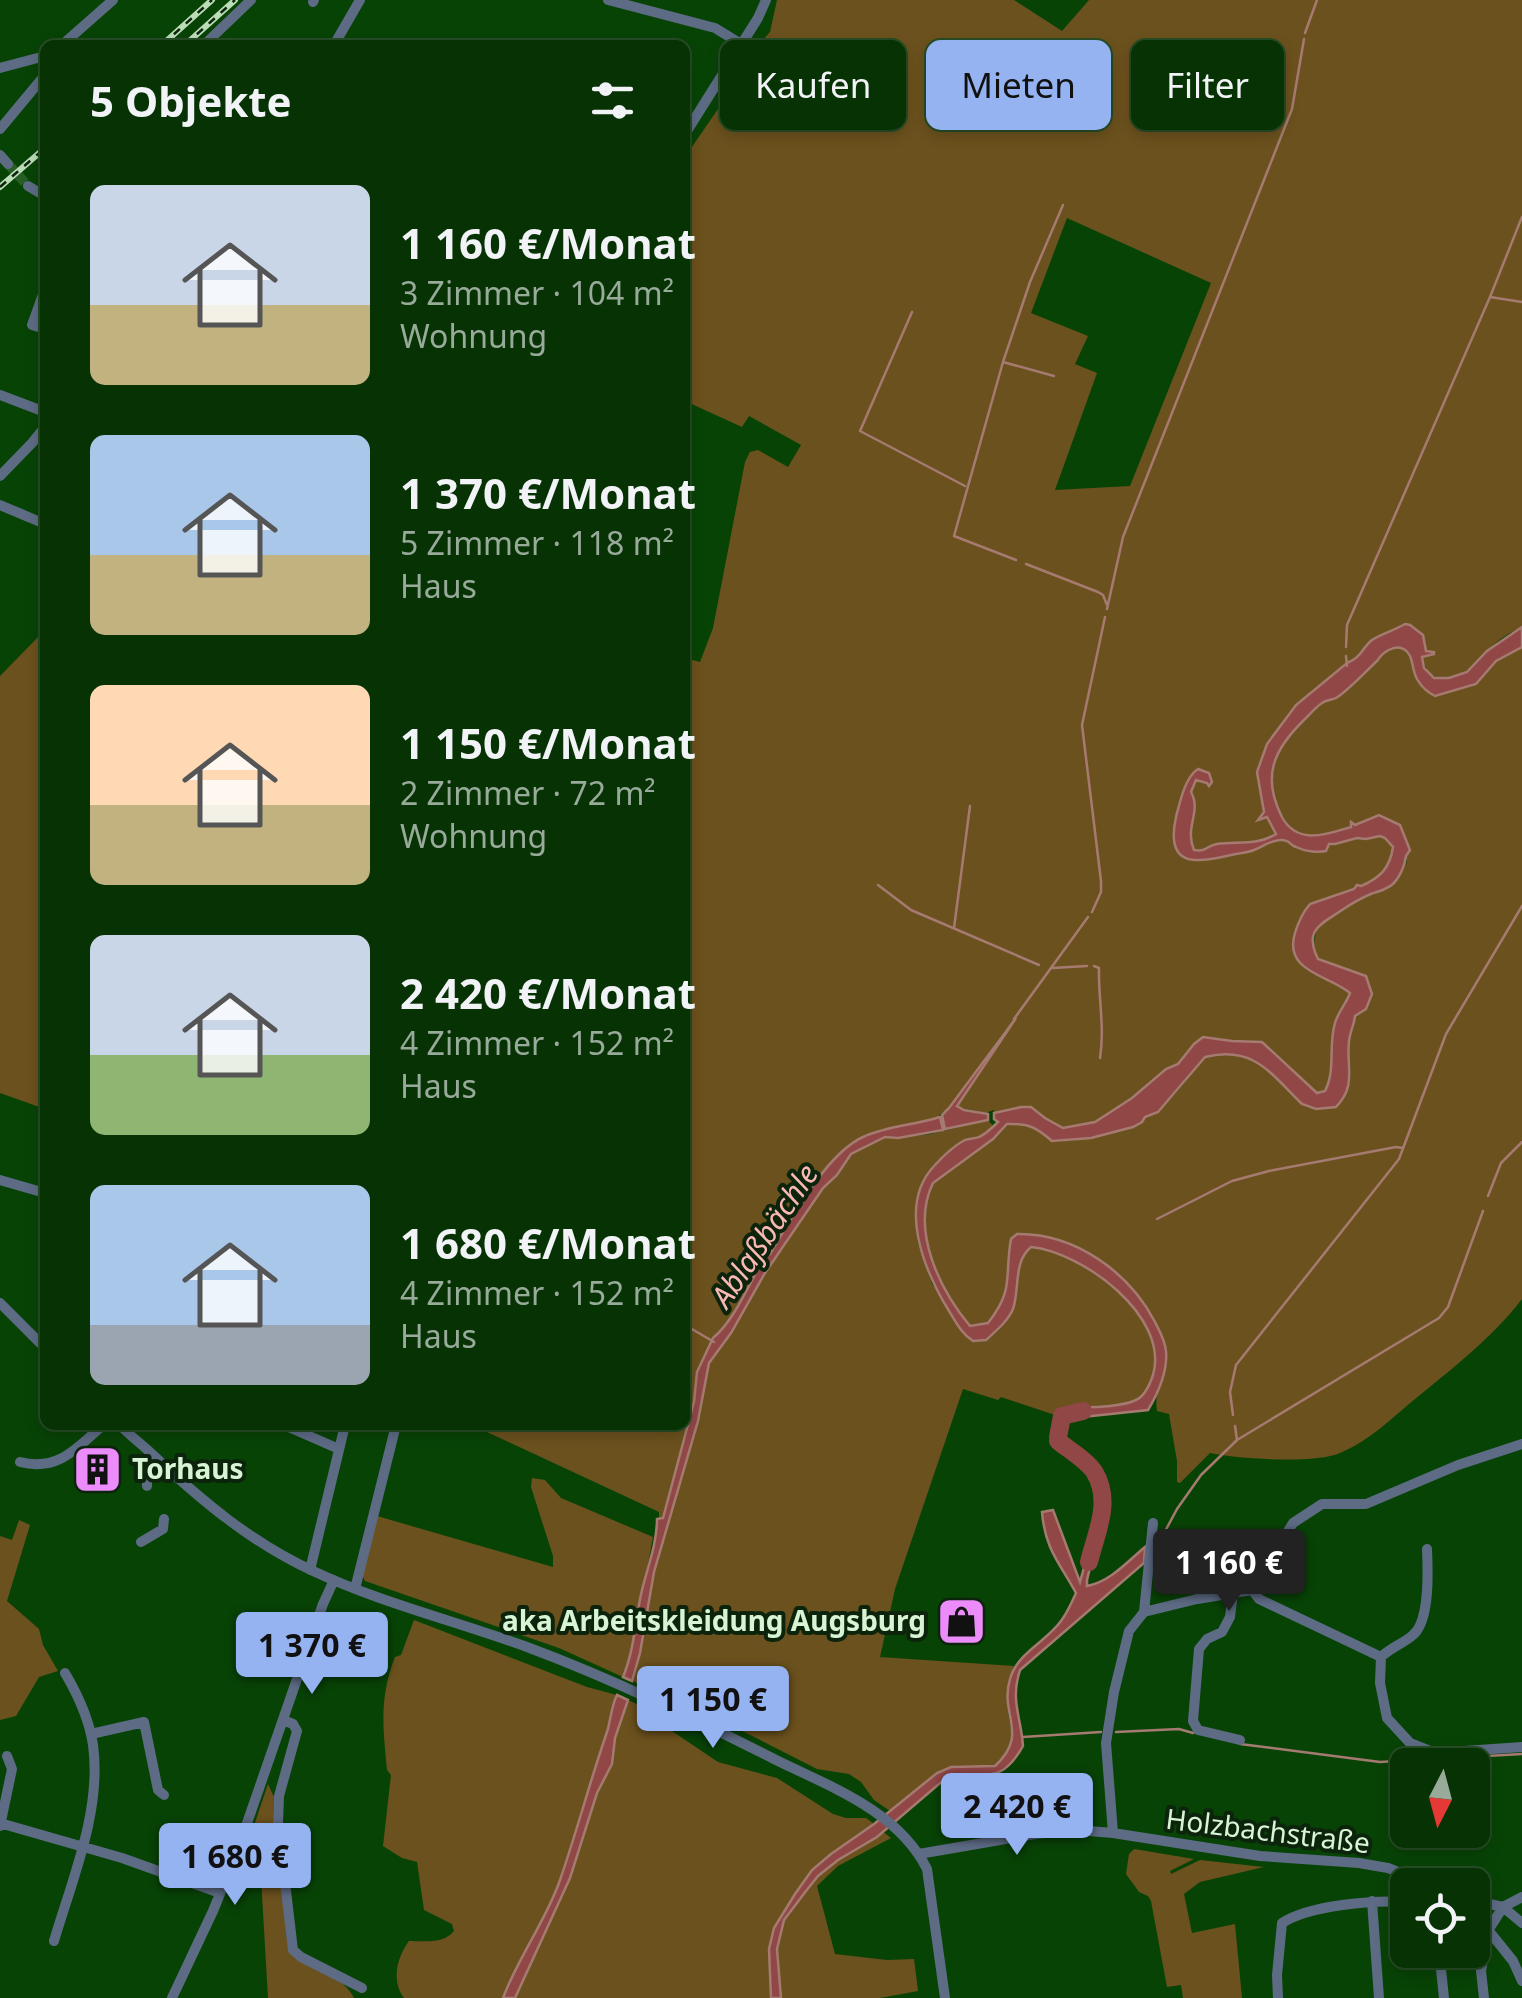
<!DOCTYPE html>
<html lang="de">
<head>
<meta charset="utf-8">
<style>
  :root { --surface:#063204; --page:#0f3a0e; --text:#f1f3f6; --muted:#98aa9a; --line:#274d26; --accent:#95b2f1 }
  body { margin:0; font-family:"Noto Sans",sans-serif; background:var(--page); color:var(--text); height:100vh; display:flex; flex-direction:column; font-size:38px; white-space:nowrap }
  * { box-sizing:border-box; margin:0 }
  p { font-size:32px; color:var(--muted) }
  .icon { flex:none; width:55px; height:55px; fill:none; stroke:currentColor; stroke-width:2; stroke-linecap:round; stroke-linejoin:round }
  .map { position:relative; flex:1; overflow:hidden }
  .details { position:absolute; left:40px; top:40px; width:650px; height:1390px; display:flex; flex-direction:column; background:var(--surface); border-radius:15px; box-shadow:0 5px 15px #0003,0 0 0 2px var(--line) }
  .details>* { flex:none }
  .top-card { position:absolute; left:720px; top:40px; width:650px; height:90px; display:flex; gap:20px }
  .needle { width:65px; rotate:186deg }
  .fabs { position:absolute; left:1390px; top:1748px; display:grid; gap:20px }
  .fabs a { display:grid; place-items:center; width:100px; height:100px; border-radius:15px; background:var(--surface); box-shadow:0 5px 15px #0003,0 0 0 2px var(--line); font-size:50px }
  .price { position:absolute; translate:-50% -85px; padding:0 22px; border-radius:10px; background:var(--accent); color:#111; font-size:32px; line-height:65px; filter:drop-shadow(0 2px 5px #0008) }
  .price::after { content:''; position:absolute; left:50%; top:60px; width:30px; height:22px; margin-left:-15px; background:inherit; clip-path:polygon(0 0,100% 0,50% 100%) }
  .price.selected { background:#222; color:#fff }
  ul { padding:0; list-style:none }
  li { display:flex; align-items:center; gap:30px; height:250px; padding:0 50px }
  li span { display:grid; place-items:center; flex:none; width:280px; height:200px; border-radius:15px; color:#555 }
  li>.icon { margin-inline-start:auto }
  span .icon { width:120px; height:120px; fill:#fffc; stroke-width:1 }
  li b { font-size:42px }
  h2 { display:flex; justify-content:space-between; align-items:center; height:120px; padding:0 50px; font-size:42px }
  .tag { padding:0 35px; border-radius:15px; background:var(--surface); box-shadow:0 5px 15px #0003,0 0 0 2px var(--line); font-size:35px; line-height:90px }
  .tag.selected { background:var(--accent); color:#111 }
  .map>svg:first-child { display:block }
</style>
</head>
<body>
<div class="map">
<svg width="1522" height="1998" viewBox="0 0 1522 1998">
  <rect width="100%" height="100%" fill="#084306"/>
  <!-- green -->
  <path fill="#6b511d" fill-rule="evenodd" d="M777,0H1014L1062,31L1089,0H1522V627C1510,632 1497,641 1488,650C1482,656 1478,663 1472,668C1452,683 1427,685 1422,656L1434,652L1426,651L1423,635L1410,625H1404L1373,640L1365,651L1353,662L1347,663L1296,705L1267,744L1257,772L1264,812L1259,819L1267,817L1276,834C1256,846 1237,839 1215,845C1210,846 1205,850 1199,852L1194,850C1184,825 1202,813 1191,792L1196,780L1211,785L1209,773L1198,769C1185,777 1180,801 1176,816C1165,867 1195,865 1231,855C1238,853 1247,853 1253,850C1263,847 1272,839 1282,840C1292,841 1288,844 1296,847C1305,851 1317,853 1326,850L1329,843C1348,844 1366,833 1385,838L1393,847C1389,868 1379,877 1361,887L1357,885L1354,889L1310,904C1303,912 1298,923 1295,933C1283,972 1328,975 1350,993C1346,1004 1338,1012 1335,1023C1328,1046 1336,1070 1325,1091L1317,1093L1262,1042L1232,1041L1203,1037L1193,1044L1178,1064L1166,1069L1132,1098L1095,1122L1063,1128L1045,1118L1031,1107H1021L994,1113V1110L988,1112V1114H982L981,1112L957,1107C966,1079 996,1055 1007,1028L949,1108L939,1115L940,1117C915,1125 886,1126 863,1137C827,1153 790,1220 770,1254L764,1258L728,1321L717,1336L713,1338L697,1372L694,1402L663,1518H659V1512L472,1425H685V658L700,662L713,628L745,462L750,452L758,450L788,467L801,445L749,416L742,427L685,401V157L740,77L751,53L770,32ZM1067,218L1211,283L1130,486L1055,490L1097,373L1075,364L1088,336L1031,313Z
    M45,630V1109L0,1093V676Z
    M1398,647C1419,657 1408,679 1435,696L1476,684L1496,661L1522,647V1299C1492,1338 1453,1368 1415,1399C1392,1418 1369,1441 1340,1453C1315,1464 1238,1459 1210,1453L1180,1483L1177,1482V1461L1169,1414L1157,1411C1153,1388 1168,1373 1166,1351C1165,1340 1160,1332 1155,1322C1129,1273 1074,1233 1017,1234L1011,1239L1005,1295L1002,1304L988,1323L970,1326C940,1290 910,1230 932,1184L993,1139L1007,1124C1028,1123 1037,1128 1052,1141C1087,1143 1137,1128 1163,1106C1179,1092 1192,1073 1204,1057C1254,1045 1271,1073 1302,1104L1309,1108L1349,1086V1038L1355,1016L1362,1012L1372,994L1365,976L1318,960L1313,949L1317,926L1349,904L1377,893L1391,886L1397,880L1407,862L1400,825L1379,815L1321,837L1297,833C1261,799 1266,757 1300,723C1307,716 1315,707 1324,702C1331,698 1331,701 1338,696C1359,682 1373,653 1398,647Z
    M988,1120L994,1127L979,1137L967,1138L933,1166L921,1191L916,1225L918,1244L932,1284L980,1342C1025,1323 1008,1282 1027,1249C1064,1240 1132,1295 1147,1327C1154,1343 1158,1364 1151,1381C1148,1387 1144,1396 1137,1399C1121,1408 1086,1407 1067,1408L1060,1412L1058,1416L1001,1397L998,1400L963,1389L895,1589L880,1657L1014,1666C1010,1677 1007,1687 1007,1698C1007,1729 1023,1739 995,1766L951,1767L937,1773L890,1811L874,1800L861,1782L849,1774L817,1769L705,1712L632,1681L640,1653L654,1572L698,1421L709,1363L731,1333L765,1273L823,1188L837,1175L851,1154L885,1137L898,1138L931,1134Z
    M532,1478L545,1480L561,1498L653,1537L630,1662L623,1677L559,1648L365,1581L362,1575L377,1516L553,1567V1556L531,1487Z
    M19,1520L30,1525L7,1601L39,1629L43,1645L58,1671L39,1677L16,1716L0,1720V1536L12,1540Z
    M414,1620L587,1687L617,1695C611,1707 611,1719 607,1732C590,1781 577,1831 560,1880C546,1921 518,1957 503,1998H404C391,1981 397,1957 409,1941C424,1941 444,1944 454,1931L452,1924L424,1910L417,1862L402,1858L383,1846L391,1775L387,1770C383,1728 379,1698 395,1657L401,1655Z
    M628,1700L639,1705L663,1725L718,1762L777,1778L833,1814L846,1818H866L874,1824L831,1854L812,1870L782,1914L769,1949L771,1998H515L570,1878L597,1793L612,1764L615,1738Z
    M268,1784L274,1797L273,1821L289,1952L295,1958C315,1969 345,1978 354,1998H268L261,1878L240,1867Z
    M882,1831L891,1838L838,1866L817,1886L835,1954L887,1960L914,1959L918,1991L880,1998H781C781,1982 777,1966 777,1951C778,1915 810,1881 837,1861C852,1850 870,1846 882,1831Z
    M1134,1849L1194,1859L1170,1871L1171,1874L1200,1860L1264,1867L1200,1882L1184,1894L1192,1933L1235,1924L1242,1998H1183L1181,1985L1167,1987L1151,1901L1148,1896L1139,1892L1126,1874L1129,1854Z"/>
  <!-- water -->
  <path fill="#904746" stroke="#a57b71" stroke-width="2.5" d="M1405,624L1410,625L1423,635L1426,651L1434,652V654L1422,657L1424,668L1434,678H1449L1467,672L1487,651L1522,627V647L1496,661L1476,684L1435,696C1427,692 1422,688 1417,679C1413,672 1413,663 1410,656C1401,640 1384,650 1377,661C1366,671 1348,691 1336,698C1332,700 1326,700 1322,703C1316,707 1310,714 1305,719C1274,749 1261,776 1282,817C1298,846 1327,834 1351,827V822L1355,825L1379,815L1400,825L1410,850L1406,856C1405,865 1400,877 1393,884C1386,890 1379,891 1371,894C1361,898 1351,904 1342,910C1322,924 1303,929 1318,959L1366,976L1372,994L1366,1009L1355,1016C1354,1025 1350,1032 1349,1041C1346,1068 1357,1085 1336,1107L1316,1109L1302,1104C1271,1074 1254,1045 1205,1057L1158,1112L1145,1117L1142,1122L1133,1127L1091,1138L1052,1141C1037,1128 1029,1123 1007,1124L993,1139L933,1183C910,1230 940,1290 970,1326L988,1323C1015,1288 1004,1278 1011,1239L1017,1234C1075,1233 1129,1272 1155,1322C1160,1332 1165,1340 1166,1351C1168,1372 1158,1393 1148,1410L1073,1418L1058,1416L1060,1412L1067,1408C1086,1407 1119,1408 1136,1400C1145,1396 1150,1384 1153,1375C1170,1316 1082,1252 1031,1247C1013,1262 1020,1288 1013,1309C1008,1321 996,1331 986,1340L973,1341C961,1333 956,1322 949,1311C925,1272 896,1205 935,1165C942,1157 955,1145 965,1140C967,1139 977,1138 979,1137C986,1134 993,1127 998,1122L994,1119V1113L1021,1107H1031L1045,1118L1063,1128L1095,1122L1132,1098L1166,1069L1178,1064L1194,1044L1203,1037L1232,1041L1262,1042L1317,1093L1325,1091C1336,1070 1328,1046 1335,1023C1338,1012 1346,1004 1350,993C1329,975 1283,972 1295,933C1298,923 1303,912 1310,904L1354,889L1357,885L1361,886C1380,878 1390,868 1393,847L1385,838L1380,836L1366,839L1357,838L1335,844H1329L1326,851C1317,853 1304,851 1296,847C1288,844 1292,841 1282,840C1272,839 1263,847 1254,850C1247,853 1238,853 1231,855C1195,864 1165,867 1176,817C1180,802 1185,777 1198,769L1209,773L1212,782L1209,786L1207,783L1196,780L1191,792C1202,812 1184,827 1194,850C1208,852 1205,846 1217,844C1238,841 1257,846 1276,834L1267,817L1258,820L1264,812L1257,772L1267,744L1296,705L1347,663C1361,658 1362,648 1372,640C1381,634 1395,630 1405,624Z
    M1016,1018L957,1106L964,1110L988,1114V1120L945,1129L942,1115L949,1108Z
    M940,1117L943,1130L898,1138L885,1137L851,1154L837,1175L823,1188L765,1273L731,1333L709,1363L698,1421L654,1572L640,1653L632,1681L623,1677C635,1648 635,1619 642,1590C648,1566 657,1543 657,1519L663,1518L694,1402L697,1372L713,1338C734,1321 750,1282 764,1258L770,1254C791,1219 826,1154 863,1137C886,1126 915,1125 940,1117Z
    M1053,1510L1080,1582L1091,1542L1096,1543L1087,1580V1586C1110,1582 1128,1561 1145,1547L1144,1563L1020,1670C1010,1701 1021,1716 1023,1746C999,1789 982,1769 946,1778L877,1837L838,1860L818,1876L806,1891L784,1920L777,1949L781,1998H771L769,1949L774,1928L795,1894L812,1870L831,1854L874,1824L937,1773L951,1767L995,1766C1030,1734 999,1715 1010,1679C1017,1653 1046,1642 1061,1621C1067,1613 1072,1602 1076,1593C1059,1562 1045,1549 1042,1512Z
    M617,1695L628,1700L615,1738L612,1764L597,1793L570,1878L515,1998H503C518,1957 546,1921 560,1880C577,1831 590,1781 607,1732C611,1719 611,1707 617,1695Z"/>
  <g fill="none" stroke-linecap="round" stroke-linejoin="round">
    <!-- stream -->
    <path stroke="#a57b71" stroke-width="2.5" d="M1305,33L1317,0
      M1490,297L1522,302
      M912,312L860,431L965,486
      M1003,362L1054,376
      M1016,560L954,536L1003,362L1030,282L1063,205
      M1026,564L1098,592L1103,595L1107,605
      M1107,609L1123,537L1292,109L1304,39
      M1346,647L1347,625L1490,297L1522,217
      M1346,656L1347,666
      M878,885L911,910L1039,965
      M1092,912L1101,892V881L1082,725L1105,617
      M954,928L970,806
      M1094,966L1099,968C1098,997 1105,1027 1100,1058
      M1053,968L1087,966
      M1014,1019L1088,917
      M1488,1196L1501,1163L1522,1142
      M1157,1219L1232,1181L1269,1171L1396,1147L1403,1148
      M685,1325L714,1342
      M1233,1415L1230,1392L1236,1365L1399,1159L1446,1034L1522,906
      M1235,1426L1237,1440
      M1162,1537L1177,1509L1201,1475L1237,1440L1439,1318L1448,1307L1483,1211
      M1116,1732L1179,1729L1193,1733
      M1023,1737L1101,1732
      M1240,1744L1380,1762L1522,1754"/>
    <!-- river -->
    <path stroke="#904746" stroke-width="18" d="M1058,1437L1062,1416L1083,1411
      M1058,1441C1069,1450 1088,1461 1095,1473C1112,1502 1096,1533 1089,1562"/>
    <!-- minor-tunnel -->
    <path stroke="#275e25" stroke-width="10" stroke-dasharray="10 5" stroke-linecap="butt" d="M8,164L28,186"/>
    <!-- minor -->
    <path stroke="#5d6b85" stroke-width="10" d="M608,0L715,28L741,44
      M313,2L314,0
      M62,45L113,0
      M204,45L251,0
      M334,45L360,0
      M0,68L45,56
      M0,129L45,75
      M685,134L758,18L766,0
      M0,155L8,164
      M28,186L45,196
      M45,289L32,325L45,329
      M0,395L45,412
      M0,476L32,443L45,427
      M0,505L45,524
      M0,1180L45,1193
      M0,1303L45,1348
      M120,1425C130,1436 143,1445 154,1456C202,1501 252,1543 313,1571C381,1603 456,1621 527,1647C613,1679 695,1719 776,1760C831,1787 898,1811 927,1869L945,1998
      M284,1425L339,1449
      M20,1462C58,1472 77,1448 103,1425
      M147,1486V1479L161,1463
      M141,1542L163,1529L164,1519
      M310,1570L345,1425
      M355,1589L396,1425
      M1252,1590L1259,1599L1381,1657L1380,1683L1387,1718L1410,1743L1435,1753L1522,1747
      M1233,1593L1230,1617L1222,1632L1207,1639L1199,1649L1193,1721L1198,1730L1240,1740
      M1144,1612L1153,1523
      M1381,1657C1391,1647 1405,1643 1414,1634C1430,1619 1428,1571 1427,1549
      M283,1720L293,1724L297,1731L279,1796L278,1823L293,1950L301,1957L362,1988
      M91,1734L144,1722L158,1790L164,1795
      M0,1823L122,1858L220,1893
      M0,1826L12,1769L7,1756
      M1113,1833L1106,1743L1114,1692L1129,1631L1144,1612L1197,1599L1252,1590L1293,1523L1322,1504H1366L1458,1465L1522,1444
      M919,1854L1035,1834L1076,1830L1113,1833L1260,1856L1359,1863L1388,1868L1431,1885
      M1472,1900L1503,1907L1522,1897
      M1372,1901L1379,1998
      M1503,1907L1522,1923
      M1472,1910L1513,1961L1522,1981
      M54,1941C72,1880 102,1810 93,1745C89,1718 78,1695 65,1673
      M1439,1950L1444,1998
      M172,1998L213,1911L237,1852L323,1604L334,1580
      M1278,1998L1277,1975L1282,1923C1310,1905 1373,1900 1408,1902
      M1484,1998L1481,1971L1489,1929L1503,1907"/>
    <defs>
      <path id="rail" d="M162,45L212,0
        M185,45L235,0
        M0,187L45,148"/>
    </defs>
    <!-- rail casing -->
    <use href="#rail" stroke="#badcb7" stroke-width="6"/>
    <!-- rail -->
    <use href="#rail" stroke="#0d240c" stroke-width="2.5" stroke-dasharray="8" stroke-linecap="butt"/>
  </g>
  <!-- icons -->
  <defs>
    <symbol id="building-square" viewBox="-11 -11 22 22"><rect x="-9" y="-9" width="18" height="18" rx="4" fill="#ec8cfa" stroke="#0d240c"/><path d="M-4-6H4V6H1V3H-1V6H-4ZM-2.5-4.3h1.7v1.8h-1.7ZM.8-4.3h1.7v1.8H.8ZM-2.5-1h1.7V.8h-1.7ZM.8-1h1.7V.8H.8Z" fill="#111"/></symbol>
    <symbol id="shop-square" viewBox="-11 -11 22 22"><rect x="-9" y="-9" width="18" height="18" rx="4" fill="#ec8cfa" stroke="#0d240c"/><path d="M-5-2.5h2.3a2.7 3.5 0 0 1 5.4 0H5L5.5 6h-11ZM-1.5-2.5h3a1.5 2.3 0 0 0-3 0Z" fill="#111"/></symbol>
  </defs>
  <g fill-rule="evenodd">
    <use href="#building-square" x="70" y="1442" width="55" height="55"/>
    <use href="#shop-square" x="934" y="1594" width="55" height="55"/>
  </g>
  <g text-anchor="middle" stroke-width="8" stroke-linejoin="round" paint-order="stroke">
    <!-- poi labels -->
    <g font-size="28" font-weight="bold" fill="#d7f5d4" stroke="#0d240c" text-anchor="start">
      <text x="132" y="1479">Torhaus</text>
      <text x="926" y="1631" text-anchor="end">aka Arbeitskleidung Augsburg</text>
    </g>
    <!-- street labels -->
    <g font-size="28" fill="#d7f5d4" stroke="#0d240c">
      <text transform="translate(1268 1831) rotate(7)" y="10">Holzbachstraße</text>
    </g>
    <!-- water labels -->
    <g font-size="30" font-style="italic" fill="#fab8b5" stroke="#0d240c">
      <text transform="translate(765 1236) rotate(-56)" y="10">Ablaßbächle</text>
    </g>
  </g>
</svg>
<div class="fabs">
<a><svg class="needle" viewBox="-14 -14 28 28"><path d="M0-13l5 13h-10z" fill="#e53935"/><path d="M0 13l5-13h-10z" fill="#98aa9a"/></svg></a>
<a><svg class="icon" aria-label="locate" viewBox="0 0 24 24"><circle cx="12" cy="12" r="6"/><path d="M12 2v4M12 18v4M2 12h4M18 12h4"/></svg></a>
</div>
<b class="price selected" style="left:1229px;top:1614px">1 160 €</b>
<b class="price" style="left:312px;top:1697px">1 370 €</b>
<b class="price" style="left:713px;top:1751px">1 150 €</b>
<b class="price" style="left:1017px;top:1858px">2 420 €</b>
<b class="price" style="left:235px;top:1908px">1 680 €</b>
<div class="top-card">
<a class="tag">Kaufen</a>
<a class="tag selected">Mieten</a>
<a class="tag">Filter</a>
</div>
<section class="details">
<h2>5 Objekte<svg class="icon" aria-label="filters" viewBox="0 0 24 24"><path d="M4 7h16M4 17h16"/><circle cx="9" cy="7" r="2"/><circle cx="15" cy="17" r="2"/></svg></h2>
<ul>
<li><span style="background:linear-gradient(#c9d6e8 60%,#c2b280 0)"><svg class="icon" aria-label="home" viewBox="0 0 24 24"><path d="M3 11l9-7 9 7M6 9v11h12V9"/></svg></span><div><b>1 160 €/Monat</b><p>3 Zimmer · 104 m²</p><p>Wohnung</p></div></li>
<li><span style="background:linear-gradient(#a9c7e8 60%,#c2b280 0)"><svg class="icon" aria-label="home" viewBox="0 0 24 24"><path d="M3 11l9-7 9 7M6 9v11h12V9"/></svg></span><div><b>1 370 €/Monat</b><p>5 Zimmer · 118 m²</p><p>Haus</p></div></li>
<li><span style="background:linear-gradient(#ffd9b3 60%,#c2b280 0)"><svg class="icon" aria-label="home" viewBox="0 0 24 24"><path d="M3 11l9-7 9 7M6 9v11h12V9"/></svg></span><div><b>1 150 €/Monat</b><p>2 Zimmer · 72 m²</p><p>Wohnung</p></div></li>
<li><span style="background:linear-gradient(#c9d6e8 60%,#8fb573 0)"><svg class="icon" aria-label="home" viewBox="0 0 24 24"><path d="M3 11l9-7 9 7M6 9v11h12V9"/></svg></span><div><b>2 420 €/Monat</b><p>4 Zimmer · 152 m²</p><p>Haus</p></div></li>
<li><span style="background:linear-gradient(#a9c7e8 70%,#9aa5b1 0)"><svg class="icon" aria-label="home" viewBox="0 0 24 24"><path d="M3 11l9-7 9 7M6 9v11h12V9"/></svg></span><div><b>1 680 €/Monat</b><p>4 Zimmer · 152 m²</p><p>Haus</p></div></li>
</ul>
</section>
</div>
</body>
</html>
